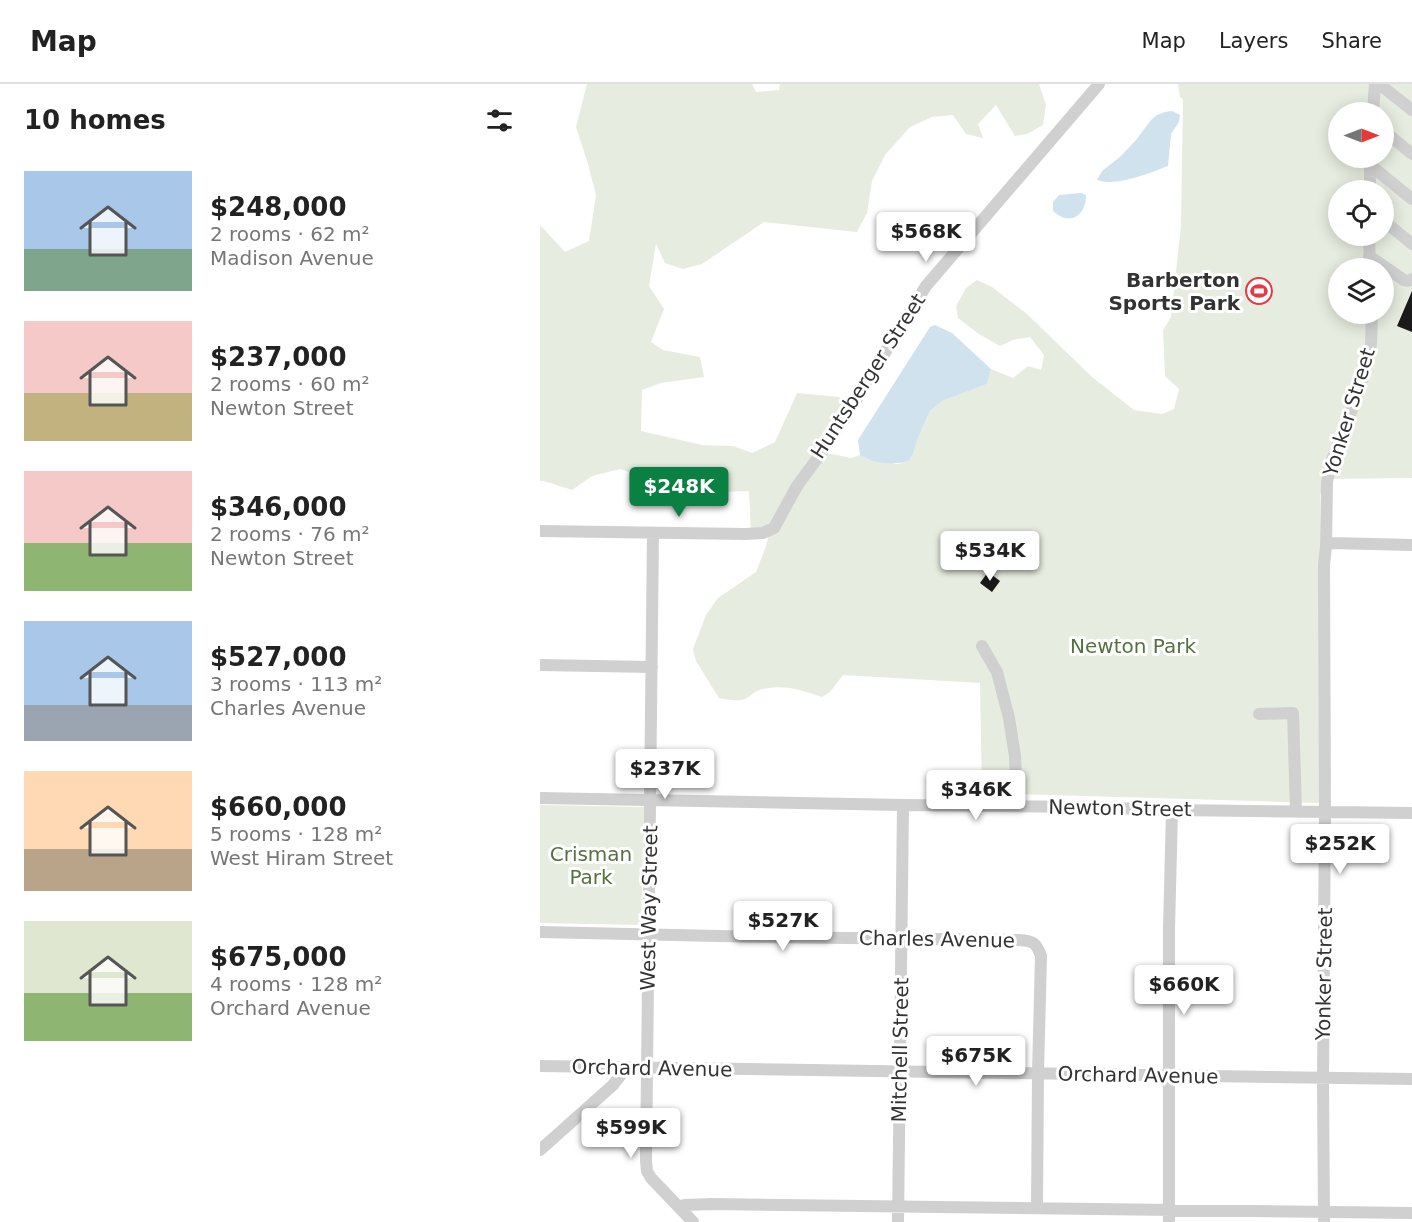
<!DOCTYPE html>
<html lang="en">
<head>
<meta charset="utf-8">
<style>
  :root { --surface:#fff; --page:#f6f6f6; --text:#222; --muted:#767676; --line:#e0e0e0; --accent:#0b8043 }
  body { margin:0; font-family:"DejaVu Sans",sans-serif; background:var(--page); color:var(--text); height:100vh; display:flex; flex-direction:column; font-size:22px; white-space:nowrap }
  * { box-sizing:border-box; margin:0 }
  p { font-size:20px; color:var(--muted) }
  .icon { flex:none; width:33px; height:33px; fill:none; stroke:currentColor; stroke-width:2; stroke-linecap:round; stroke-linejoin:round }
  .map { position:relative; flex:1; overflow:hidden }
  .drawer { display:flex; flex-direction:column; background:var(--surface); width:540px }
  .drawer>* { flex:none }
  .needle { width:39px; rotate:90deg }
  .fabs { position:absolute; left:788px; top:18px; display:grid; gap:12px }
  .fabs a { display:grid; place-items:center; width:66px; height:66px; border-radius:50%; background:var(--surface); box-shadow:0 3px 15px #0003; font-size:30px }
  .price { position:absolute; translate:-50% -51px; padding:0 14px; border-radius:6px; background:#fff; color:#222; font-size:20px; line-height:39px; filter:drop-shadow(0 2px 3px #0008) }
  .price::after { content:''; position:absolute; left:50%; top:36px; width:18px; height:14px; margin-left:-9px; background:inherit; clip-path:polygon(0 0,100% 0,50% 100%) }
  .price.selected { background:var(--accent); color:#fff }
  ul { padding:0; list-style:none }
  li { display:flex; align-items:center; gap:18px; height:150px; padding:0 24px }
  li span { display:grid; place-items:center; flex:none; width:168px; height:120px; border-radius:0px; color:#555 }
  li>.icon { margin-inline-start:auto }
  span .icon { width:72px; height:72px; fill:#fffc; stroke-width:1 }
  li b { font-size:26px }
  h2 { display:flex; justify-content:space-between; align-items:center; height:72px; padding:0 24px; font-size:26px }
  header { display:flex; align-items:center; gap:36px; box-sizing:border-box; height:84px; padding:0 30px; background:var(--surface); border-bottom:2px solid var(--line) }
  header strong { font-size:28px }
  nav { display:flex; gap:33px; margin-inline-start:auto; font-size:21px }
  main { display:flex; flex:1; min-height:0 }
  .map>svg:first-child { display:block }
</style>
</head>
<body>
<header>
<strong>Map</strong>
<nav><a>Map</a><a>Layers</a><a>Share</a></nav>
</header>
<main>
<section class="drawer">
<h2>10 homes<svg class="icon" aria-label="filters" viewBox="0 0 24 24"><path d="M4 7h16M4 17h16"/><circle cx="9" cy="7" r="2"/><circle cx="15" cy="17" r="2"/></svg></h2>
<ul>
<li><span style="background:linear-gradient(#a9c7e8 65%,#7fa58c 0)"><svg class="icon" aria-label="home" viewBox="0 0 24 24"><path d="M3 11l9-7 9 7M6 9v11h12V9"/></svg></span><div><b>$248,000</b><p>2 rooms · 62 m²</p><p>Madison Avenue</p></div></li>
<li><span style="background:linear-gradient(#f6c9c9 60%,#c2b280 0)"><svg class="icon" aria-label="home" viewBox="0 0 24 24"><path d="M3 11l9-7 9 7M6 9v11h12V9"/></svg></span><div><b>$237,000</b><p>2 rooms · 60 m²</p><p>Newton Street</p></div></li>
<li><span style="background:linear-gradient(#f6c9c9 60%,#8fb573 0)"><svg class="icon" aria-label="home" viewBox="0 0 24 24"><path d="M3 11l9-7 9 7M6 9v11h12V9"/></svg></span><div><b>$346,000</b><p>2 rooms · 76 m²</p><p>Newton Street</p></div></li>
<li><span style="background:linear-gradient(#a9c7e8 70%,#9aa5b1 0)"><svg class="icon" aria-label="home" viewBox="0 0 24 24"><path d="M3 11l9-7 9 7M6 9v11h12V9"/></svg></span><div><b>$527,000</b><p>3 rooms · 113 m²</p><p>Charles Avenue</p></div></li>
<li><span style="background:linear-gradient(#ffd9b3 65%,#b9a48a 0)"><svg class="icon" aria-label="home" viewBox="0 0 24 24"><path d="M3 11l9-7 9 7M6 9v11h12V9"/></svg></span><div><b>$660,000</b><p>5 rooms · 128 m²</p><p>West Hiram Street</p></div></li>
<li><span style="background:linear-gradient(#dfe7d0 60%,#8fb573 0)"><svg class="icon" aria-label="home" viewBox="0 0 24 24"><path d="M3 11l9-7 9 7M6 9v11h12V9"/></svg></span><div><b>$675,000</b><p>4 rooms · 128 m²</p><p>Orchard Avenue</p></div></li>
</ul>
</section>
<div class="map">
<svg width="872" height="1138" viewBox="0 0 872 1138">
  <rect width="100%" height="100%" fill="#fff"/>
  <!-- green -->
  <path fill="#e6ecdf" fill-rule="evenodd" d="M47,0H212L216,8L239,6L240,0H499L506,21L503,41L487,50L475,52L456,21L438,40L443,54L426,50L413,31L392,33L370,43L345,71L332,97L327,129L317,148L224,138L162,180L143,185L125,179L116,160L109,202L124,225L111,258L123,266L160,273L164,293L121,299L102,306L101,347L162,361L193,362L212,369L235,358L257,309L299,313L314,319L283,368L311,374L320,371L327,375L358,380L369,377L373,370L378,354L390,327L402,317L447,300L451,285L473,294L488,282L501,286L504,271L490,253L473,256L460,262L439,250L418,234L416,222L426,204L437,196L452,203L487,230L552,293L594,326L622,330L634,325L639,305L625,292L623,246L631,233L641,142L643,15L640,13L638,0H872V394L784,395L780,412V719L442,709L440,599L303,591L290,608L282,613C262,606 244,600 223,605C216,606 212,611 207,614C199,618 187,616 179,614L156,577L153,565L166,531L178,514L216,488L225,465L230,447L211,449L209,407L152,409L129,408L106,394L80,385L52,392L32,406L4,397H0V141L25,168L49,157L56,111L48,80L36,43ZM798,28H843V74H798ZM798,106H843V152H798ZM798,184H843V230H798Z
    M0,721L104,723L101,841L0,839Z"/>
  <!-- water -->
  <path fill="#cfe2ee" d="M632,27L640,31L639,38L631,50L628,82C610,89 576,103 557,96L562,87L580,73L596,56L611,36L617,31L625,28Z
    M541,109L546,111C546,133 529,142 513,127V118L519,111Z
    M395,241L412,249L451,285L447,300L402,317L390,327L378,354L373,370L369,377C354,381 334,380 320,371L318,356L390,243Z"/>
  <!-- building -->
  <path fill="#1a1a1a" d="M872,207V248L857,242Z
    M448,488L460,497L452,508L440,499Z"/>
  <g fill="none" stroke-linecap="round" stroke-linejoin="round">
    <!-- minor -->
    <path stroke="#d0d0d0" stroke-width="12" d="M839,0L872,26
      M833,28L835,0
      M843,46L872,70
      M830,81L872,115
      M830,106V78
      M843,136L872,160
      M829,152L830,184
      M829,172L864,196L868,197L872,195
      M0,447L205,450L223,449L234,444L257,402L282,368L309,327L386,202L559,0
      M113,449L106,1077L107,1087L111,1094L153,1138
      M786,462L787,398L791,378L805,345L824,290L831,260L832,230
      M442,562L457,588L469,634L475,672L477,722
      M0,581L112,583
      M719,630L753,629L756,727
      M0,714L363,721L543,723L632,726L872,729
      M0,848L223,853L479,856C493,857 496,858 501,872L498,989L497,1123
      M0,982L872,995
      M0,1066L73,1001L86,984
      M139,1123L144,1121L173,1120L872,1129
      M358,1138L363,721
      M629,1138V845L632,726
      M784,1138L783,995L785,727L784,481L786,462L791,459L872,461"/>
  </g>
  <!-- icons -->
  <defs>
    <symbol id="stadium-ring" viewBox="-11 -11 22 22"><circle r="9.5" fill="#fff" stroke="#e63946" stroke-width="1.5"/><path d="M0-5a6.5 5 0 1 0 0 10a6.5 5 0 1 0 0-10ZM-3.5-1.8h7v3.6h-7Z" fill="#e63946"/></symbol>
  </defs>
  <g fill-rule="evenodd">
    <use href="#stadium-ring" x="704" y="192" width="30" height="30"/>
  </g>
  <g text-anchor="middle" stroke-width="6" stroke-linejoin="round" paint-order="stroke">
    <!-- poi labels -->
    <g font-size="20" font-weight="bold" fill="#333" stroke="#fff" text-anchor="end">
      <text x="700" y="203">Barberton<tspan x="700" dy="23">Sports Park</tspan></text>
    </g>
    <!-- street labels -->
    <g font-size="20" fill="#333" stroke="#fff">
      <text transform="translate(328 292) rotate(-57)" y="7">Huntsberger Street</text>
      <text transform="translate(809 328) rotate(-73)" y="7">Yonker Street</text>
      <text transform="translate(580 724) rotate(1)" y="7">Newton Street</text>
      <text transform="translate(109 824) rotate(-89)" y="7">West Way Street</text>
      <text transform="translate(397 855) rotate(1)" y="7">Charles Avenue</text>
      <text transform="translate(784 890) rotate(-89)" y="7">Yonker Street</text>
      <text transform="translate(360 966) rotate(-89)" y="7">Mitchell Street</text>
      <text transform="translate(112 984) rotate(1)" y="7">Orchard Avenue</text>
      <text transform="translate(598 991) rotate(1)" y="7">Orchard Avenue</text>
    </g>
    <!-- park labels -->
    <g font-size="20" fill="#56703f" stroke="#fff">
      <text x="593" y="569">Newton Park</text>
      <text x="51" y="777">Crisman<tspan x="51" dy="23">Park</tspan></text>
    </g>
  </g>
</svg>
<div class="fabs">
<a><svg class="needle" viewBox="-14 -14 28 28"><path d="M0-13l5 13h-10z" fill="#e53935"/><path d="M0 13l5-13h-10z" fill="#767676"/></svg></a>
<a><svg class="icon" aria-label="locate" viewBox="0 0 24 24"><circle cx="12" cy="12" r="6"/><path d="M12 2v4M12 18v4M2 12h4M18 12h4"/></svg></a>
<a><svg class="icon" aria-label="layers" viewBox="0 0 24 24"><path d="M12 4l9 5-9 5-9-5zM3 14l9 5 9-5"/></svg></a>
</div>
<b class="price" style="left:386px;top:179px">$568K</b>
<b class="price selected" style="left:139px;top:434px">$248K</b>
<b class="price" style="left:450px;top:498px">$534K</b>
<b class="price" style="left:125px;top:716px">$237K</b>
<b class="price" style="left:436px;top:737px">$346K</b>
<b class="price" style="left:800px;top:791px">$252K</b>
<b class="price" style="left:243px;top:868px">$527K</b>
<b class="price" style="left:644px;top:932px">$660K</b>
<b class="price" style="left:436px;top:1003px">$675K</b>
<b class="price" style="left:91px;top:1075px">$599K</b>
</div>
</main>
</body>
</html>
